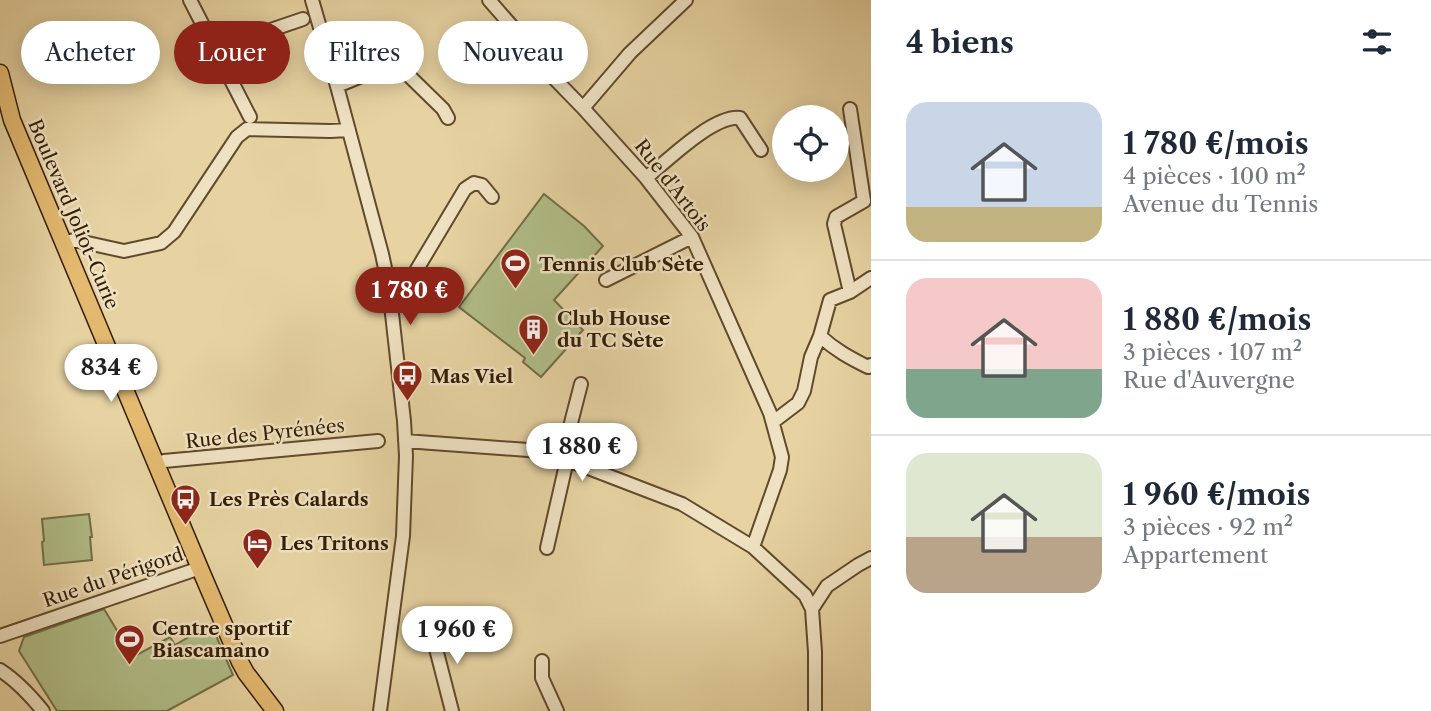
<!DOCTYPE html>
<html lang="fr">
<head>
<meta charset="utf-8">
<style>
  :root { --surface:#fff; --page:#f6f6f7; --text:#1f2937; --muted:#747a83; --line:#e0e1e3; --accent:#8f2418 }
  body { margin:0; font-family:"Libre Caslon Text",serif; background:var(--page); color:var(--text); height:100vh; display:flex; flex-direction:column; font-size:26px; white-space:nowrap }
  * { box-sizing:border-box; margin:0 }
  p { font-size:23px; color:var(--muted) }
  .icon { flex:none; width:38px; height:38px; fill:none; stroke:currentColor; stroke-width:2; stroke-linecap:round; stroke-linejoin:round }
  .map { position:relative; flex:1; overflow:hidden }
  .panel { display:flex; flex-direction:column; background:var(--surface); width:560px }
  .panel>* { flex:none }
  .top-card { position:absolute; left:21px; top:21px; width:665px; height:63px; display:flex; gap:14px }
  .tools { position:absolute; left:772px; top:105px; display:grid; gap:14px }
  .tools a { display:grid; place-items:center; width:77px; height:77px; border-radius:50%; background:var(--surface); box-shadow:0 4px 18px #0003; font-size:35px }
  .price { position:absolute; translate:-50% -60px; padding:0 16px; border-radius:24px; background:#fff; color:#222; font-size:23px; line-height:46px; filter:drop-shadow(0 2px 4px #0008) }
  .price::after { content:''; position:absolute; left:50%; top:42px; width:21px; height:16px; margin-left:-10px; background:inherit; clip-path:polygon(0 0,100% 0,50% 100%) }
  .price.active { background:var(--accent); color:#fff }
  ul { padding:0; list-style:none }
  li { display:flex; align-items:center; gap:21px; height:175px; padding:0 35px }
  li+li { border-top:2px solid var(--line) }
  li span { display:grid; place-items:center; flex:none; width:196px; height:140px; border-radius:21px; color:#555 }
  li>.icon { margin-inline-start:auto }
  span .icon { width:84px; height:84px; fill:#fffc; stroke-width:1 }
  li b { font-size:30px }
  h2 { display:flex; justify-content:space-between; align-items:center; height:84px; padding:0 35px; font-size:30px }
  .pill { padding:0 24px; border-radius:32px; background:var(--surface); box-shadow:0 4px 18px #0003; font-size:24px; line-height:63px }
  .pill.active { background:var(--accent); color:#fff }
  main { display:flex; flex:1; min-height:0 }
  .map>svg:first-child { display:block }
</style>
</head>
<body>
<main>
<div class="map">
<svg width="871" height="711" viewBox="0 0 871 711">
  <rect width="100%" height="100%" fill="#e7d3a2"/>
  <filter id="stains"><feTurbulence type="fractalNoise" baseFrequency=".00286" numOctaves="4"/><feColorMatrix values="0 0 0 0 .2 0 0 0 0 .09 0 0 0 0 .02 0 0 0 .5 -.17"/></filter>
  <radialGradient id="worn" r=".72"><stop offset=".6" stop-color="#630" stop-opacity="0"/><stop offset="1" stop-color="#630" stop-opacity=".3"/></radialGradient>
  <!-- green -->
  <path fill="#b1be88" stroke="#726e46" stroke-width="2" d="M544,194L584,226L603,246L554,300L583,330L541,377L523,362L525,358L459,307Z
    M89,514L92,537H90L92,560L44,565L42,542L44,541L42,519Z
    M104,609L133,657L170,637L175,645L211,624L233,675L167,711H57L19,651L24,637Z"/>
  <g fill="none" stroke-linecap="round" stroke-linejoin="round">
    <defs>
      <path id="minor" d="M190,0L250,117
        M312,0L337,86L382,254L389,287L404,421L406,456L403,536L380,711
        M489,0L537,55L548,72L583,108L646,178L692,237L770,413L782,457L780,470L753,547
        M215,49L303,19
        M337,86L384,67L393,66L402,69L443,109L448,118
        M583,108L630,53L686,0
        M646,178C667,161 713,115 740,118L761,150
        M63,243L74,240L124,251L161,243L174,232L237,137L247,129L330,131L349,130
        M606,280L692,237
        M850,292L834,224L836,217L864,201L850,109
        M392,311L465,189L474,183L482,185L492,197
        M820,336C835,350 850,358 868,367L871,365
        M773,422L798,403L804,391L811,357L820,336L830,300L850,292L871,278
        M405,441L528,450L557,456L682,504L753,547L805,595L812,609L815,652V711
        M562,458L581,384
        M156,464L164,461L378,441
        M547,548L567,460
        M812,609L827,586L858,565L871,558
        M431,629L452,711
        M0,636L200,568
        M542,661V678L557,711
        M0,670C17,681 30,695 43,711"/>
      <path id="major" d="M0,73L12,120L201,571L240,662L246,673L275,711"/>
    </defs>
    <!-- minor casing -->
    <use href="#minor" stroke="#614a2c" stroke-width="16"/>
    <!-- major casing -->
    <use href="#major" stroke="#341d04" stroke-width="19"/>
    <!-- minor -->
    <use href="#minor" stroke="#efe2c3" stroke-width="12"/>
    <!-- major -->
    <use href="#major" stroke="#e4ba71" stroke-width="16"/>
  </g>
  <!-- icons -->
  <defs>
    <symbol id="stadium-pin" viewBox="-11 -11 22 30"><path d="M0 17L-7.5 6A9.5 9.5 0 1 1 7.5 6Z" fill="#8f2418" stroke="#efe2c3"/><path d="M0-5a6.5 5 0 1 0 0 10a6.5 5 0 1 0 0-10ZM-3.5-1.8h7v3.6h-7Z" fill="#fff"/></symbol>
    <symbol id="building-pin" viewBox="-11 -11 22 30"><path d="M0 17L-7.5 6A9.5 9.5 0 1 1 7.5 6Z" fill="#8f2418" stroke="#efe2c3"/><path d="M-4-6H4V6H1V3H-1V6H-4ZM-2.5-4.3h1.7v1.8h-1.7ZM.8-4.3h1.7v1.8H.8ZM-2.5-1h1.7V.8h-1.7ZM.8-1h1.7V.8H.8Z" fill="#fff"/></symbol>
    <symbol id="bus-pin" viewBox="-11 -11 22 30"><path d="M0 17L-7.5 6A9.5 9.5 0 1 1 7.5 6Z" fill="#8f2418" stroke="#efe2c3"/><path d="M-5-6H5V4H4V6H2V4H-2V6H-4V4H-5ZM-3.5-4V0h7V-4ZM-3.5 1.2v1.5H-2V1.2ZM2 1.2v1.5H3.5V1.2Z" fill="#fff"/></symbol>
    <symbol id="hotel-pin" viewBox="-11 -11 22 30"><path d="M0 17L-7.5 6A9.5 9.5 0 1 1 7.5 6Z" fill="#8f2418" stroke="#efe2c3"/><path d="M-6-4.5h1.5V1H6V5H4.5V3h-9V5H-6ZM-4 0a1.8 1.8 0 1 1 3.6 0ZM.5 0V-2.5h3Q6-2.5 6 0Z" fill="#fff"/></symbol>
  </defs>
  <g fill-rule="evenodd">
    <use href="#stadium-pin" x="498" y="246" width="35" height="47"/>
    <use href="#building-pin" x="516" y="312" width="35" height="47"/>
    <use href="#bus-pin" x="390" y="358" width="35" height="47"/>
    <use href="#bus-pin" x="168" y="482" width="35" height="47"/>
    <use href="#hotel-pin" x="240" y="526" width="35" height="47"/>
    <use href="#stadium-pin" x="112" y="622" width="35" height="47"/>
  </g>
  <g text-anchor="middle" stroke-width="5" stroke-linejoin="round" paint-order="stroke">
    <!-- street labels -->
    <g font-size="19" fill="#341d04" stroke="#efe2c3">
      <text transform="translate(673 185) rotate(52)" y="7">Rue d'Artois</text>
      <text transform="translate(74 214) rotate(67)" y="7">Boulevard Joliot-Curie</text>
      <text transform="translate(265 433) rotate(-6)" y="7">Rue des Pyrénées</text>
      <text transform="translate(113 577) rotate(-19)" y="7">Rue du Périgord</text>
    </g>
    <!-- poi labels -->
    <g font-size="19" font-weight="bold" fill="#341d04" stroke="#efe2c3" text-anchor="start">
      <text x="539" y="271">Tennis Club Sète</text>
      <text x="557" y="325">Club House<tspan x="557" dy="22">du TC Sète</tspan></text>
      <text x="430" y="383">Mas Viel</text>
      <text x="209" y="506">Les Près Calards</text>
      <text x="280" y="550">Les Tritons</text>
      <text x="152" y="635">Centre sportif<tspan x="152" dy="22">Biascamano</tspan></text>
    </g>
  </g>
  <rect width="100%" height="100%" filter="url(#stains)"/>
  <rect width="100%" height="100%" fill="url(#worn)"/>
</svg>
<div class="tools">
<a><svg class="icon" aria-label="locate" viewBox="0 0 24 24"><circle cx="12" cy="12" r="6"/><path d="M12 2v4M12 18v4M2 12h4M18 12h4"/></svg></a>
</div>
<b class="price active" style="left:410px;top:327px">1 780 €</b>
<b class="price" style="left:111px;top:404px">834 €</b>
<b class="price" style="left:582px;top:483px">1 880 €</b>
<b class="price" style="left:457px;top:666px">1 960 €</b>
<div class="top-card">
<a class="pill">Acheter</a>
<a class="pill active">Louer</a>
<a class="pill">Filtres</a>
<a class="pill">Nouveau</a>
</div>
</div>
<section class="panel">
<h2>4 biens<svg class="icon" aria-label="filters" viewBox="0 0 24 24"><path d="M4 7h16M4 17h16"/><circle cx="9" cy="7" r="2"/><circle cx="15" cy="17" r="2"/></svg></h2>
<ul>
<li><span style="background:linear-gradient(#c9d6e8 75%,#c2b280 0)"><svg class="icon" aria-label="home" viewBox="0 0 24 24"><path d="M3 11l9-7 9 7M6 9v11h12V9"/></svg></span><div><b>1 780 €/mois</b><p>4 pièces · 100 m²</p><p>Avenue du Tennis</p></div></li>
<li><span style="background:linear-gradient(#f6c9c9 65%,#7fa58c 0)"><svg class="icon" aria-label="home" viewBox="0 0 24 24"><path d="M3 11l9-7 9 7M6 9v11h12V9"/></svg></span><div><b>1 880 €/mois</b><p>3 pièces · 107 m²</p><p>Rue d'Auvergne</p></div></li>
<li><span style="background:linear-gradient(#dfe7d0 60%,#b9a48a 0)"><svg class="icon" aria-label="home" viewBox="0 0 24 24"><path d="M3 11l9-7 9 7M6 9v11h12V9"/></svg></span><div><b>1 960 €/mois</b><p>3 pièces · 92 m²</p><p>Appartement</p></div></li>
</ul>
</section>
</main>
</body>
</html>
